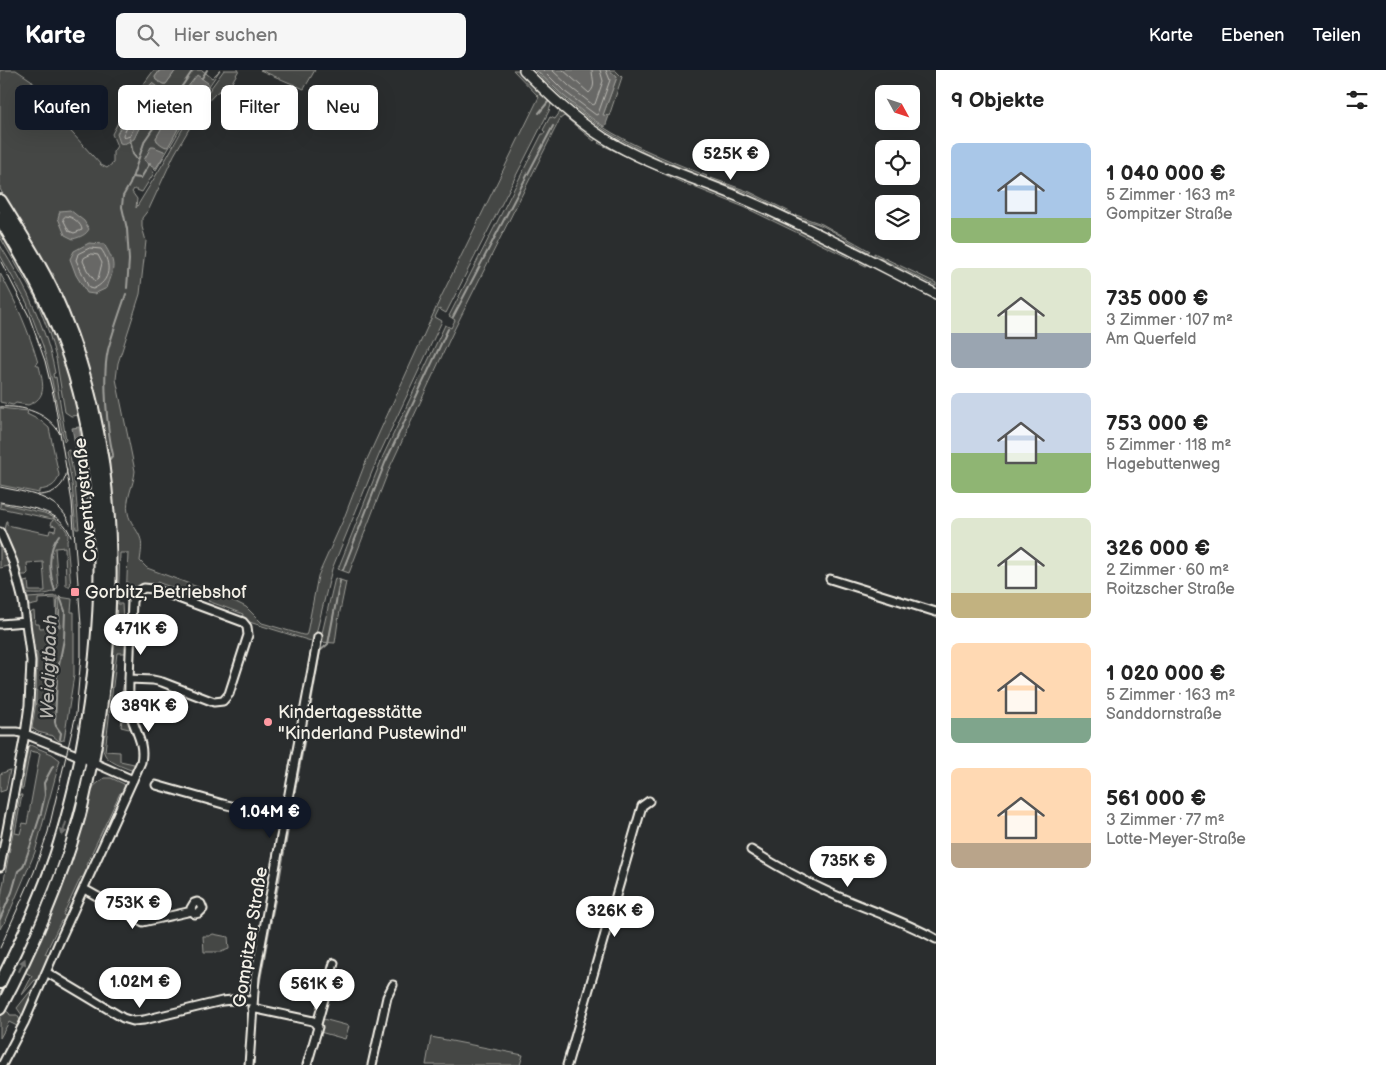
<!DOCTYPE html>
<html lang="de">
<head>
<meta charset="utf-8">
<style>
  :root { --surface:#fff; --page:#f6f6f6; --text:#222; --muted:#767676; --accent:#111827 }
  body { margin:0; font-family:"Balsamiq Sans",sans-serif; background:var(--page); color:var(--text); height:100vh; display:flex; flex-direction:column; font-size:19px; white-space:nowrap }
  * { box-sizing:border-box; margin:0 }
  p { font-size:16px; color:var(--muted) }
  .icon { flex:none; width:28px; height:28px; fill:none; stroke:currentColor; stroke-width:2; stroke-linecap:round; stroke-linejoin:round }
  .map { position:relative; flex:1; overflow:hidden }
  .panel { display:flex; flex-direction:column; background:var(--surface); width:450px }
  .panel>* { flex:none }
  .guide { position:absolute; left:15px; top:15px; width:475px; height:45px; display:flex; gap:10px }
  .needle { width:32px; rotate:130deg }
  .fabs { position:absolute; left:875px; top:15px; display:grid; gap:10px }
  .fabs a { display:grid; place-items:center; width:45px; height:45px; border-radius:8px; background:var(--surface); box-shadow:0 5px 20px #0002; font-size:25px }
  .price { position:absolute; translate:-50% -42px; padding:0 11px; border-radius:18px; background:#fff; color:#222; font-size:16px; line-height:32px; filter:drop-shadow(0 1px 2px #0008) }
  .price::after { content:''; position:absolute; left:50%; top:30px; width:15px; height:11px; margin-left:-8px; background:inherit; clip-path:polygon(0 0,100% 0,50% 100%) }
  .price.selected { background:var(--accent); color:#fff }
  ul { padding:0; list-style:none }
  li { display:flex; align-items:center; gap:15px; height:125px; padding:0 15px }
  li span { display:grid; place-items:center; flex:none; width:140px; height:100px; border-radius:8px; color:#555 }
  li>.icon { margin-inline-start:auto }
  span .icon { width:60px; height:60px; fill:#fffc; stroke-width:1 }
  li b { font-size:21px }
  h2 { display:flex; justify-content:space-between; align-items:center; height:60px; padding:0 15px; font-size:21px }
  .pill { padding:0 18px; border-radius:8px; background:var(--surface); box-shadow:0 5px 20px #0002; font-size:18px; line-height:45px }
  .pill.selected { background:var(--accent); color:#fff }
  header { display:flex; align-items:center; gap:30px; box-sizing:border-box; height:70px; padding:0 25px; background:var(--accent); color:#fff }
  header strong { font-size:24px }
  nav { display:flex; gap:28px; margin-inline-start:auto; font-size:18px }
  .search { width:350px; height:45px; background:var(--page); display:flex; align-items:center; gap:12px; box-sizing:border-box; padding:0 18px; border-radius:8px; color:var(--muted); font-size:19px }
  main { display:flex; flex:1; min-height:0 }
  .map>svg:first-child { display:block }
</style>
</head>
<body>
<header>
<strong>Karte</strong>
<div class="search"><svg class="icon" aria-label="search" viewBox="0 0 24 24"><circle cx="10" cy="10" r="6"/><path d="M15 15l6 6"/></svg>Hier suchen</div>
<nav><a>Karte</a><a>Ebenen</a><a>Teilen</a></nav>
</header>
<main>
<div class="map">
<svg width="936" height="995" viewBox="0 0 936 995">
  <rect width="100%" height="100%" fill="#2a2d2e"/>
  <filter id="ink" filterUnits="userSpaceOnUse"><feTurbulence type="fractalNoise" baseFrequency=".02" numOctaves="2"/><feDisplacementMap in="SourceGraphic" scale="10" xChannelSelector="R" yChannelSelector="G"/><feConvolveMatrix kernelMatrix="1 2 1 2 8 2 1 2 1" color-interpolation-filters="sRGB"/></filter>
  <g filter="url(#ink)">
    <!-- green -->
    <path fill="#444645" stroke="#9c9c96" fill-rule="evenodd" d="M0,0H16L31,10L56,45L101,95L107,98L113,93V82L117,76L112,64L124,41L154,0H160L155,7L156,10L163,14H166L176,0H202L212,8L220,0L185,51L156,100L154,98L152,100L154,103L142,122L134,119L132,122L137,129L136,138L166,89L187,51L224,0H239L231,14L216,23L200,40L174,85L149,139L142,148V157L146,171L140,224L118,293L116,309L135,401C134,415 125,429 128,443C130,453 137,459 140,467C143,474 141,483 140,491L147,498L211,522L219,520L228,528L246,537L262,553L303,565H306L307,563L318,506L344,448L364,396L441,227L539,27L513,0H520L550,31L551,35L549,41L446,243L439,239L435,247L442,251L379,385L332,499L314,572L246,551L242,549L243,544L208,531L209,528L196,523L195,526L157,512L155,516L145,515L135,519L129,532L126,531L128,483H120L118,534H122L123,550L128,554L123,574L128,575L127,583H117L105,681L120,682V691L134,694V699L131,700C123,697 109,692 105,685C102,679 102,674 99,669L103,372L105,371L103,363H101L51,209L54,206L53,203L48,204L0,119ZM180,29L191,35L180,52L170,45ZM167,51L177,57L166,77L157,71L156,68Z
      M260,0H315L304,19Z
      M534,0H536C552,15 567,30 584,44C621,72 665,89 707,106L705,108C673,94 641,82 611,64C582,47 558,23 534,0Z
      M609,0H615L622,7L609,46L603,45L617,7Z
      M557,38L560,39L596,66V68L594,71L564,46L560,49L454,260L390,397L349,503L338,499L383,386L445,255L451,258L455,250L449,246L542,64H544L545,62L543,60L550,47L555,49L560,42Z
      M601,70L745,133L866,192V196L744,137L681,112L598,73Z
      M711,108L750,122L792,143L790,144L751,124L710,109Z
      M796,145L822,154L870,181L868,182C853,174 839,164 823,156C814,152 805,151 796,147Z
      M0,155L35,215L64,282L80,345L71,346L65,342L56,288L49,263L36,229L0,167Z
      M0,175C25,216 46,255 55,303L53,304L54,308L56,307L66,370L64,371L52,311L43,276L27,233L0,185Z
      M874,183L936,213V216L874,185Z
      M0,203C16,232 29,261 38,293L36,294L37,296H39C43,313 48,328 28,335L16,333L13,335L0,332Z
      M0,338L28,341L27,344L41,351L49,358L59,405C57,415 49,419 39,420V423L0,415Z
      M69,380L75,414L79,459H76L72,414L66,381Z
      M0,433L44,443L55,448L52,449L0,438Z
      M55,449C62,455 71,462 67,471L71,516H66L65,477L55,478L58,517C53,526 38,524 27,524L24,512L28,511L29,521H45L43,492L27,493L28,503L26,505H20L4,460L6,451H7V455L49,464L50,460L55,461L56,456L51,455L52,451Z
      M0,473L9,496L0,498Z
      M335,508L346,512L338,551L335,573L320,572Z
      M57,526L59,557H60L59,527L72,529L71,542H74V605L64,670L59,671L53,666L38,662L32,658L36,632L37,583L34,582L28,544L34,541L35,554H39L40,558L57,557L56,528L38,529V534L29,536L28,528Z
      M127,589L132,656L129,659L121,657L125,624L122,623L126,601H124Z
      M30,675L52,684L60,690L35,782L5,853L2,855L0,859V832L10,778L7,777L8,773H11L20,725H22L15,763L20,764L23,753L27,754L40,683L30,681L23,719H21L28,677Z
      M10,700L6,720L0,722V704Z
      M104,708H111L124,714L125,718L123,724L120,723L86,795L90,798L85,809L81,807L63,845L66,846L63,851H61L45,884L49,886L39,911L35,910L22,925L32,906L25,902L5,940L9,943L10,945H17L20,950L17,956L9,952L0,968V947L24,901L72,791L93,717Z
      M79,712L81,713C72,748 63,785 51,820C38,858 17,895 0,931V923L26,870Z
      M213,864L228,867L229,879L221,882H204L203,866H209Z
      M36,914H38L24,948L17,938Z
      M323,949L349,956L345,969L320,962Z
      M431,967L523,985L520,995H426Z"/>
    <!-- water -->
    <path fill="#676866" stroke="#9f9f9a" d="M160,0H176L166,14H163L156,10L155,7Z
      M536,0H609L617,7L603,45L609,46L605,57C579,41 558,21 536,0Z
      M197,5L208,13L209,16L198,31L194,32L184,22Z
      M152,13L161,20L151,36L148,37L138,31L141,26Z
      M180,29L193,38L183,51L180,52L170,45V43Z
      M131,37L136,38L146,44L134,69L124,74L120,73L117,64Z
      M168,51L178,59L168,77C163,77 157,72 156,68L164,54Z
      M151,77H154L164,81L165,84L156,98L149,94L144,90Z
      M70,140L84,151L89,159C86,165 80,167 73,169L65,165L58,148L60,141Z
      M89,173L104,174C116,194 115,196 107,218L94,224L87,223L76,205L70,189L74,181Z
      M79,357L84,389L82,390L78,389L72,358Z"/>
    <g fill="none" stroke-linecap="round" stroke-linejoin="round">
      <!-- shore -->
      <path stroke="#bcbab4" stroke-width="1" d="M543,0L564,21L596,45L598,44L610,10L606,0
        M552,0L569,16L593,35L595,34L603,11L600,0
        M563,0L589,23C597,16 592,9 592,0
        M135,43L139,45V47L130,66L124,68L123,65L133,44Z
        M66,146C72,146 82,154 82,160L74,163L69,161L63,149Z
        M90,178L101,179C112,194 111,211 93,219L89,218L76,190L78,184Z
        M92,184L98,185L102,193L98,209L95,211L87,200L83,191L84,188Z"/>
      <!-- stream -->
      <path stroke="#9f9f9a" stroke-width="2" d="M202,8L207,0
        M539,43L548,32
        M130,69L133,84L138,90
        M132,107L141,108L150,93
        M127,218L129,190L127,159L122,137L123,126L130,114L145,70L193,0
        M453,247L553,56
        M82,390L85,407
        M108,391L113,385C107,359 102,306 108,280C113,261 120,242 126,224
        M84,439L87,432L85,407L90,401
        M343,500L385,393L448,259
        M55,521C49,503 47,480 59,465
        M308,650L320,581L328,574L340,511
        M60,669L61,663L56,656L55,652L57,605L64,569L65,541L60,527
        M291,742L306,662
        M285,777L290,747
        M279,811L284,781
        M272,845L278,815
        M0,849L12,822L18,801L23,797L31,774L41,743L45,725L44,713L53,696
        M259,915L271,850"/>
      <defs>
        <path id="street" d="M0,462L13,492L23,531L31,591L29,635L25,664L0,797
          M830,509L936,542
          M144,518L154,519L243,552L247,557L248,565L229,624L223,631L214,632L162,612L153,610L129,609L132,531L136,523Z
          M0,554L26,552
          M0,662H17L25,664L72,683L133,710
          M156,715L223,734L285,749
          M751,780C775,795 800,809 826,821C862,838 901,849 936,869
          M84,819L143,852L192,841L195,844L199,843L203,839L201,834L197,832L194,833L191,838L192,841
          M46,902L123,948L133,951L144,950L222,931L232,930L253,931
          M252,938L313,951L318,957L307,995
          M317,954L334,893
          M2,995L24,953L60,870L141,692C145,675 136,662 131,646C128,634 129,621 129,609
          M249,995L255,907L318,567
          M372,995L387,927L393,915
          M567,995L642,736L649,731"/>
        <path id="secondary" d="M524,0C549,25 574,49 604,68C649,96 699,109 746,130C811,158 873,192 936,224"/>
        <path id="primary" d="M0,913C21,871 41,828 56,783C66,752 74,719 81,687
          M0,939C32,879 59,817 78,752C84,732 87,712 92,692"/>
        <path id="highway" d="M0,131C22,167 45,202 61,241C121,384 118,541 92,692
          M0,148C30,198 59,249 75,305C111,428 105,562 81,687"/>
      </defs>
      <!-- street casing -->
      <use href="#street" stroke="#f4f1e8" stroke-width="11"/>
      <!-- secondary casing -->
      <use href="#secondary" stroke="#f4f1e8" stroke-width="12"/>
      <!-- primary casing -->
      <use href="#primary" stroke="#f4f1e8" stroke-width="14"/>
      <!-- highway casing -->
      <use href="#highway" stroke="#f4f1e8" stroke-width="16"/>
      <!-- street -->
      <use href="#street" stroke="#2a2d2e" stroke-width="7"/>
      <!-- secondary -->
      <use href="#secondary" stroke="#2a2d2e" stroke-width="9"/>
      <!-- primary -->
      <use href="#primary" stroke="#2a2d2e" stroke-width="10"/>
      <!-- highway -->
      <use href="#highway" stroke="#2a2d2e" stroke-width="12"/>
      <!-- tram -->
      <path stroke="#f4f1e8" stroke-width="1" d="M0,190L29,246L45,291L54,328L72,432L81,555V586L76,644L48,762L34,802L0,878
        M0,337C23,335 49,343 60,364
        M0,417C27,423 58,425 70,454
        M38,425C54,425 65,416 67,400
        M0,432C25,437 62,438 71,467"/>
    </g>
    <!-- one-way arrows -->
    <defs><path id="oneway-solid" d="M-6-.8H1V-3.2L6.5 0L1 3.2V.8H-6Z" transform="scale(1.25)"/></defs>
    <g fill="#71726f">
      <use href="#oneway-solid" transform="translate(64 759) rotate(107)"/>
      <use href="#oneway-solid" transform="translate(22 895) rotate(-65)"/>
    </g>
  </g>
  <!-- markers -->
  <g fill="#ff9aa2" stroke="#2a2d2e" stroke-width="2">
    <rect x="70" y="517" width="10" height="10" rx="2.5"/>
    <circle cx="268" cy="652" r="5"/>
  </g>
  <g text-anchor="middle" stroke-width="4.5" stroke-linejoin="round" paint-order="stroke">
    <!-- street labels -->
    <g font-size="18" fill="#f4f1e8" stroke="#2a2d2e">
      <text transform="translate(85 430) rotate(-95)" y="6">Coventrystraße</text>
      <text transform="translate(250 867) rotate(-81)" y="6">Gompitzer Straße</text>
    </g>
    <!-- poi labels -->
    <g font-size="18" fill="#f4f1e8" stroke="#2a2d2e" text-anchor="start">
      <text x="85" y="528">Gorbitz, Betriebshof</text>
      <text x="278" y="648">Kindertagesstätte<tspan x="278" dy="21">"Kinderland Pustewind"</tspan></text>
    </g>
    <!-- water labels -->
    <g font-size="19" font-style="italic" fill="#b5b3ae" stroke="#2a2d2e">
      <text transform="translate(48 597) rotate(-88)" y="7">Weidigtbach</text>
    </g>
  </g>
</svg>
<div class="fabs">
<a><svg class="needle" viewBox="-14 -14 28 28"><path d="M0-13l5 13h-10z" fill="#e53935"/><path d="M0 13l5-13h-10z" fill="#767676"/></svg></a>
<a><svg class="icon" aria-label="locate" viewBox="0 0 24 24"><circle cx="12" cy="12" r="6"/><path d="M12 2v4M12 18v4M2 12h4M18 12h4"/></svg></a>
<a><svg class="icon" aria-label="layers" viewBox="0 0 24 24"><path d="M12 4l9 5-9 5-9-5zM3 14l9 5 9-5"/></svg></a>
</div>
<b class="price" style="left:731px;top:111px">525K €</b>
<b class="price" style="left:141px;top:586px">471K €</b>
<b class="price" style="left:149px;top:663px">389K €</b>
<b class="price selected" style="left:270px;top:769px">1.04M €</b>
<b class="price" style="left:848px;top:818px">735K €</b>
<b class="price" style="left:133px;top:860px">753K €</b>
<b class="price" style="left:615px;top:868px">326K €</b>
<b class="price" style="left:140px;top:939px">1.02M €</b>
<b class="price" style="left:317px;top:941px">561K €</b>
<div class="guide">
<a class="pill selected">Kaufen</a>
<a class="pill">Mieten</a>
<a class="pill">Filter</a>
<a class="pill">Neu</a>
</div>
</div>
<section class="panel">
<h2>9 Objekte<svg class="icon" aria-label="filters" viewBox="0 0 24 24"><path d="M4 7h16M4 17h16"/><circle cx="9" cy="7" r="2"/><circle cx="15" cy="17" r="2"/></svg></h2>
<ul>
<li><span style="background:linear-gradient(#a9c7e8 75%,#8fb573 0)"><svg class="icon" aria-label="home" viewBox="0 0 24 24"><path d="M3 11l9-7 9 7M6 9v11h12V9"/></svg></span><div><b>1 040 000 €</b><p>5 Zimmer · 163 m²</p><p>Gompitzer Straße</p></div></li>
<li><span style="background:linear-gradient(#dfe7d0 65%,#9aa5b1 0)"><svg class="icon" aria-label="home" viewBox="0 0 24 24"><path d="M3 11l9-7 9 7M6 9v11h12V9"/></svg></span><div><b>735 000 €</b><p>3 Zimmer · 107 m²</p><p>Am Querfeld</p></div></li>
<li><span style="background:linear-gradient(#c9d6e8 60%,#8fb573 0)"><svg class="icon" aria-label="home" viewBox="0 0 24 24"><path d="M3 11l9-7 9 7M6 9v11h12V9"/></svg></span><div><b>753 000 €</b><p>5 Zimmer · 118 m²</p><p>Hagebuttenweg</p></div></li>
<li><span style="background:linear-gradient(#dfe7d0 75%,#c2b280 0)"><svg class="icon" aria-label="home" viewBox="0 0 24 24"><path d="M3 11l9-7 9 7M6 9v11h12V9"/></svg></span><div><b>326 000 €</b><p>2 Zimmer · 60 m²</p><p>Roitzscher Straße</p></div></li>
<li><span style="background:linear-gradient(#ffd9b3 75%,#7fa58c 0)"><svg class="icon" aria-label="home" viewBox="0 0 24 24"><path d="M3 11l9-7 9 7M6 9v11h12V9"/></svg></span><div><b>1 020 000 €</b><p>5 Zimmer · 163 m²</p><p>Sanddornstraße</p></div></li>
<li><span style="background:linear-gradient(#ffd9b3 75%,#b9a48a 0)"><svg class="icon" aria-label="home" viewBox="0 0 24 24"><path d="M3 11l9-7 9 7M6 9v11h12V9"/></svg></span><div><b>561 000 €</b><p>3 Zimmer · 77 m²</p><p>Lotte-Meyer-Straße</p></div></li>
</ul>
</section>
</main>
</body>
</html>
